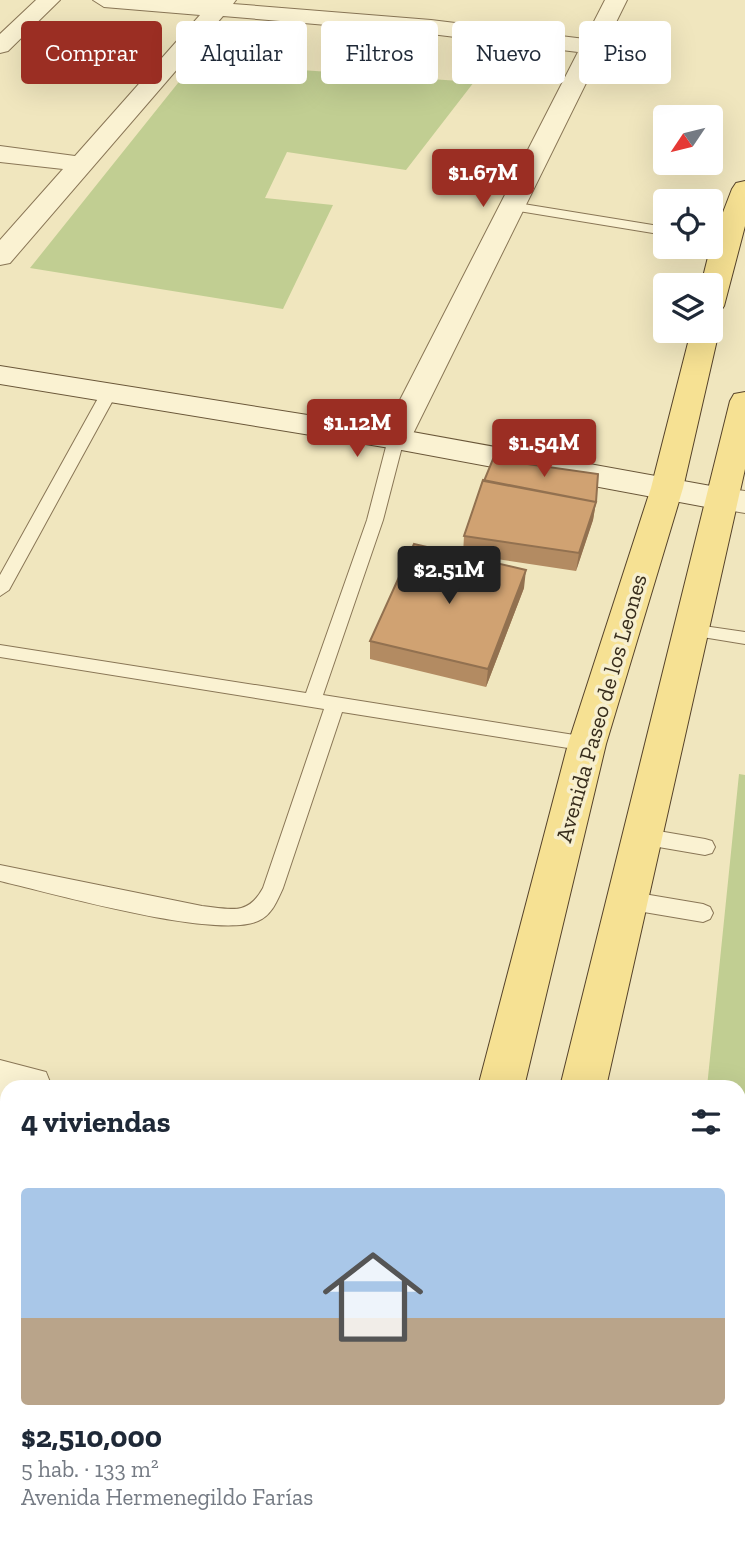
<!DOCTYPE html>
<html lang="es">
<head>
<meta charset="utf-8">
<style>
  :root { --surface:#fff; --page:#f6f6f7; --text:#1f2937; --muted:#747a83; --accent:#9b2e23 }
  body { margin:0; font-family:"Zilla Slab",serif; background:var(--page); color:var(--text); height:100vh; display:flex; flex-direction:column; font-size:26px; white-space:nowrap }
  * { box-sizing:border-box; margin:0 }
  p { font-size:23px; color:var(--muted) }
  .icon { flex:none; width:38px; height:38px; fill:none; stroke:currentColor; stroke-width:2; stroke-linecap:round; stroke-linejoin:round }
  .map { position:relative; flex:1; overflow:hidden }
  .drawer { position:absolute; left:0px; top:1080px; width:746px; height:471px; display:flex; flex-direction:column; background:var(--surface); border-radius:21px 21px 0 0; box-shadow:0 7px 28px #0002 }
  .drawer>* { flex:none }
  .hud { position:absolute; left:21px; top:21px; width:704px; height:63px; display:flex; gap:14px }
  .needle { width:46px; rotate:235deg }
  .tools { position:absolute; left:653px; top:105px; display:grid; gap:14px }
  .tools a { display:grid; place-items:center; width:70px; height:70px; border-radius:7px; background:var(--surface); box-shadow:0 7px 28px #0002; font-size:35px }
  .price { position:absolute; translate:-50% -60px; padding:0 16px; border-radius:7px; background:var(--accent); color:#fff; font-size:23px; line-height:46px; filter:drop-shadow(0 2px 4px #0008) }
  .price::after { content:''; position:absolute; left:50%; top:42px; width:21px; height:16px; margin-left:-10px; background:inherit; clip-path:polygon(0 0,100% 0,50% 100%) }
  .price.active { background:#222; color:#fff }
  ul { padding:0; list-style:none }
  li { display:grid; align-content:center; gap:14px; height:371px; padding:0 21px }
  li span { display:grid; place-items:center; height:217px; border-radius:7px; color:#555 }
  li>.icon { margin-inline-start:auto }
  span .icon { width:126px; height:126px; fill:#fffc; stroke-width:1 }
  li b { font-size:30px }
  h2 { display:flex; justify-content:space-between; align-items:center; height:84px; padding:0 21px; font-size:30px }
  .tag { padding:0 24px; border-radius:7px; background:var(--surface); box-shadow:0 7px 28px #0002; font-size:24px; line-height:63px }
  .tag.active { background:var(--accent); color:#fff }
  .map>svg:first-child { display:block }
</style>
</head>
<body>
<div class="map">
<svg width="745" height="1549" viewBox="0 0 745 1549">
  <rect width="100%" height="100%" fill="#f0e6be"/>
  <!-- green -->
  <path fill="#c1ce92" d="M226,23L307,28L272,68L474,82L406,170L287,152L265,198L333,205L283,309L30,268Z
    M739,774L745,775V1294L738,1293V1087H707Z"/>
  <g fill="none" stroke-linecap="round" stroke-linejoin="round">
    <defs>
      <path id="lane" d="M511,202L665,227V235L506,209V203Z
        M110,386L118,391L9,590L0,596V575L102,391Z
        M396,434L404,439L383,520L323,695L587,737L596,744L594,749L587,751L342,712L283,888C277,901 272,915 258,921C216,940 51,893 0,881V865L202,906C230,909 248,916 263,888L324,709L0,657V645L306,693L367,520L388,439Z
        M690,624L745,632V644L684,634L681,630Z
        M641,828L705,839L712,841L715,847L712,853L705,855L641,844L634,842L631,836L634,830Z
        M626,891L703,904L710,907L713,913L710,919L703,922L626,909L619,906L616,900L619,894Z"/>
      <path id="street" d="M36,0H60L8,51L0,53V34Z
        M93,0H236L233,4L431,20L585,39L605,0H627L407,446L396,449L385,446L380,439L578,52L431,34L223,16L10,263L0,265V240L63,169L0,162V146L75,156L200,15L104,7Z
        M722,488L745,491V513L710,507L706,499L710,491Z
        M0,1060L46,1072L52,1087H7V1102L0,1100Z
        M738,1352L745,1354V1406L738,1404Z
        M0,1446L7,1448V1502L0,1500Z
        M281,1544H358L361,1549H284Z"/>
      <path id="secondary" d="M0,366L396,429L722,488L734,491L738,499L734,507L722,510L396,449L0,384Z"/>
      <path id="primary" d="M745,181V226L724,306L720,312L710,314V285H701L712,241L732,189L736,183Z
        M710,324L719,331L683,488L606,744L524,1087H478L568,744L651,488L691,331H710Z
        M745,392V469L606,1087H560L730,401L734,394Z
        M348,1544H404L403,1549H347Z
        M448,1544H504L503,1549H447Z"/>
    </defs>
    <!-- lane casing -->
    <use href="#lane" stroke="#897656" stroke-width="2"/>
    <!-- street casing -->
    <use href="#street" stroke="#897656" stroke-width="2"/>
    <!-- secondary casing -->
    <use href="#secondary" stroke="#6a5739" stroke-width="2"/>
    <!-- primary casing -->
    <use href="#primary" stroke="#56432b" stroke-width="2"/>
    <!-- lane -->
    <use href="#lane" fill="#faf2d2" fill-rule="evenodd"/>
    <!-- street -->
    <use href="#street" fill="#faf2d2" fill-rule="evenodd"/>
    <!-- secondary -->
    <use href="#secondary" fill="#faf2d2" fill-rule="evenodd"/>
    <!-- primary -->
    <use href="#primary" fill="#f6e193" fill-rule="evenodd"/>
  </g>
  <!-- wall -->
  <path fill="#b38b62" d="M596,502L593,520L576,571L463,554L464,536Z
    M524,588L486,687L370,659V641Z"/>
  <!-- shaded-wall -->
  <path fill="#927150" d="M596,502L593,520L576,571L579,553Z
    M526,570L524,588L486,687L488,669Z"/>
  <!-- building -->
  <path fill="#d0a272" stroke="#927150" stroke-width="2" d="M493,459L598,474L596,502L484,481Z
    M483,480L596,502L579,553L464,536Z
    M414,544L526,570L488,669L370,641Z"/>
  <g text-anchor="middle" stroke-width="7" stroke-linejoin="round" paint-order="stroke">
    <!-- street labels -->
    <g font-size="23" fill="#372c1b" stroke="#f7efce">
      <text transform="translate(601 708) rotate(-74)" y="8">Avenida Paseo de los Leones</text>
    </g>
  </g>
</svg>
<div class="tools">
<a><svg class="needle" viewBox="-14 -14 28 28"><path d="M0-13l5 13h-10z" fill="#e53935"/><path d="M0 13l5-13h-10z" fill="#747a83"/></svg></a>
<a><svg class="icon" aria-label="locate" viewBox="0 0 24 24"><circle cx="12" cy="12" r="6"/><path d="M12 2v4M12 18v4M2 12h4M18 12h4"/></svg></a>
<a><svg class="icon" aria-label="layers" viewBox="0 0 24 24"><path d="M12 4l9 5-9 5-9-5zM3 14l9 5 9-5"/></svg></a>
</div>
<b class="price" style="left:483px;top:209px">$1.67M</b>
<b class="price" style="left:357px;top:459px">$1.12M</b>
<b class="price" style="left:544px;top:479px">$1.54M</b>
<b class="price active" style="left:449px;top:606px">$2.51M</b>
<div class="hud">
<a class="tag active">Comprar</a>
<a class="tag">Alquilar</a>
<a class="tag">Filtros</a>
<a class="tag">Nuevo</a>
<a class="tag">Piso</a>
</div>
<section class="drawer">
<h2>4 viviendas<svg class="icon" aria-label="filters" viewBox="0 0 24 24"><path d="M4 7h16M4 17h16"/><circle cx="9" cy="7" r="2"/><circle cx="15" cy="17" r="2"/></svg></h2>
<ul>
<li><span style="background:linear-gradient(#a9c7e8 60%,#b9a48a 0)"><svg class="icon" aria-label="home" viewBox="0 0 24 24"><path d="M3 11l9-7 9 7M6 9v11h12V9"/></svg></span><div><b>$2,510,000</b><p>5 hab. · 133 m²</p><p>Avenida Hermenegildo Farías</p></div></li>
</ul>
</section>
</div>
</body>
</html>
